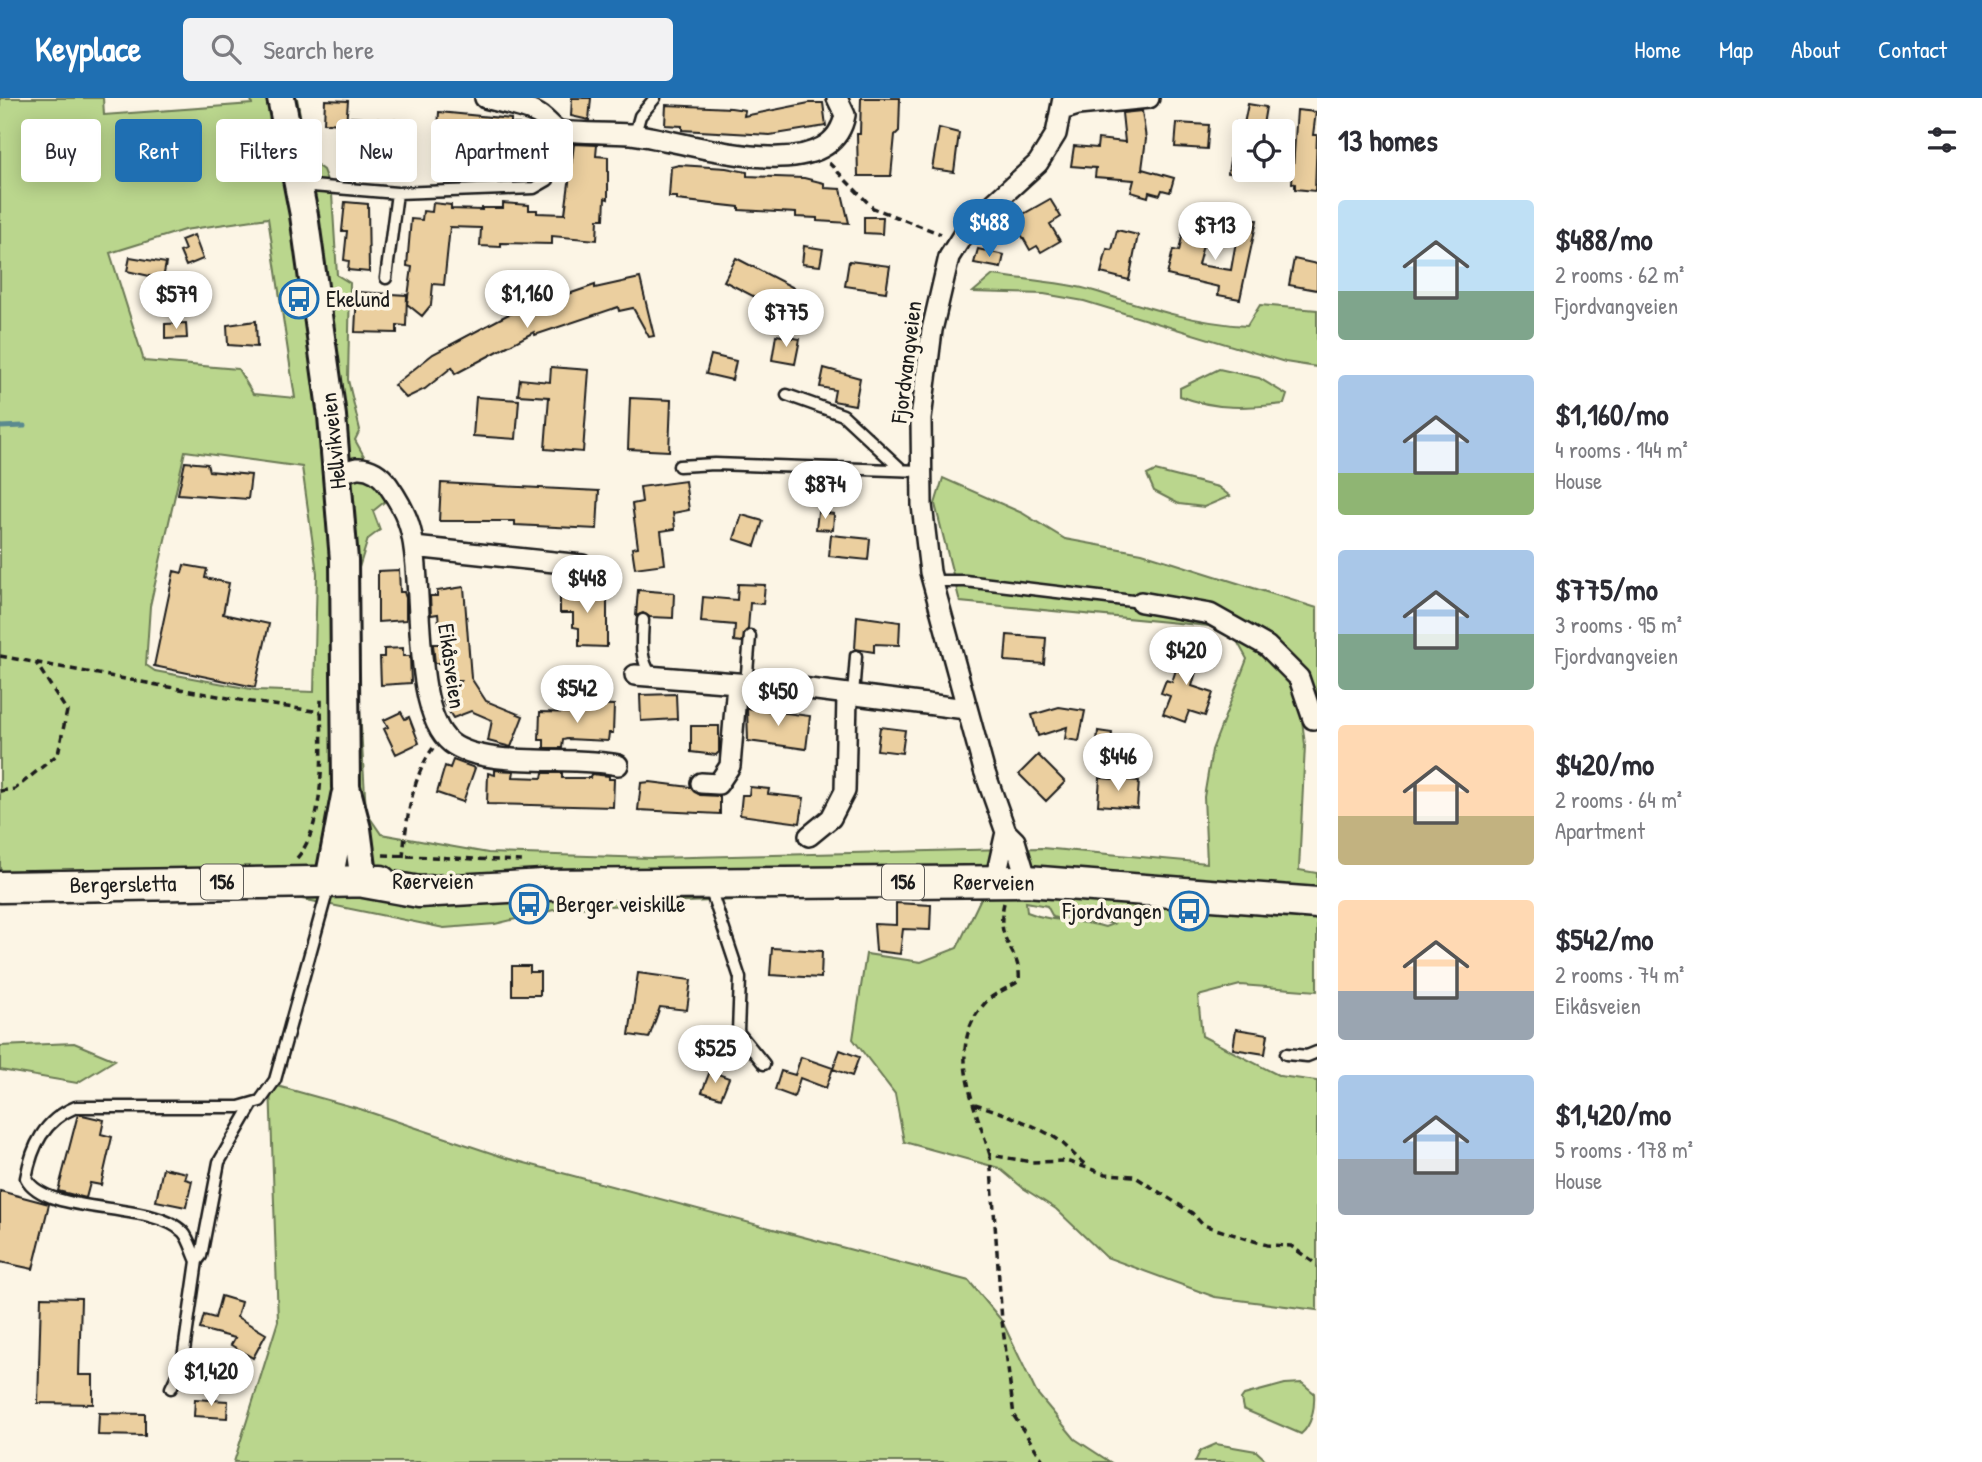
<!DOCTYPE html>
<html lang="en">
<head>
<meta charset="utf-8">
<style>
  :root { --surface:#fff; --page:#f2f2f3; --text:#2b2b33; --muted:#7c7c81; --accent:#1f6fb2 }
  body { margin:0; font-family:"Patrick Hand",sans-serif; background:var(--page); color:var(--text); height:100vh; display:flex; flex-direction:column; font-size:26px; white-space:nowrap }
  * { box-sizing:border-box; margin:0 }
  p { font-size:23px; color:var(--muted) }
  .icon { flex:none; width:38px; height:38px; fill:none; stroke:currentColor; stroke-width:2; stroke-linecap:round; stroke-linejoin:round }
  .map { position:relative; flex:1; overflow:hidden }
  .drawer { display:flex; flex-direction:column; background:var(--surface); width:665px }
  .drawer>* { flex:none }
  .banner { position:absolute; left:21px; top:21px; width:665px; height:63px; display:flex; gap:14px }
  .fabs { position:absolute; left:1232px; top:21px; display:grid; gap:14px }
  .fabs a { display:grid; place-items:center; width:63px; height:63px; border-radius:7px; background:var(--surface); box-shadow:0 4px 18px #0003; font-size:35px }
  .price { position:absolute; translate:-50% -60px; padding:0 16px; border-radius:24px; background:#fff; color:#222; font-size:23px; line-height:46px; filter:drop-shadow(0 2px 4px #0008) }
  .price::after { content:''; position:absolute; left:50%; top:42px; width:21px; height:16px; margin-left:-10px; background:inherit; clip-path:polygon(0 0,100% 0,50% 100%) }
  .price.selected { background:var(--accent); color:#fff }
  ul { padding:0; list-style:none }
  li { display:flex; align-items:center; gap:21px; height:175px; padding:0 21px }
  li span { display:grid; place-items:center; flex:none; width:196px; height:140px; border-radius:7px; color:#555 }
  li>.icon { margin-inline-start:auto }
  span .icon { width:84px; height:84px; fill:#fffc; stroke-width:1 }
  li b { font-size:30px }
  h2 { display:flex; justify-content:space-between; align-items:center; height:84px; padding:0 21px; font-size:30px }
  .tag { padding:0 24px; border-radius:7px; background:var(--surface); box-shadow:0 4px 18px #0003; font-size:24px; line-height:63px }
  .tag.selected { background:var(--accent); color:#fff }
  header { display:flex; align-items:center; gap:42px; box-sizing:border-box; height:98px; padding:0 35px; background:var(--accent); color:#fff }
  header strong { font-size:33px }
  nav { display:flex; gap:38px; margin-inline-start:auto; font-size:24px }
  .search { width:490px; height:63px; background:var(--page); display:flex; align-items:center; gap:18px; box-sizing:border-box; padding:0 24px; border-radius:7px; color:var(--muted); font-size:26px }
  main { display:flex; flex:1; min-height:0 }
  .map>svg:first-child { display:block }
</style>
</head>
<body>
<header>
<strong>Keyplace</strong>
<div class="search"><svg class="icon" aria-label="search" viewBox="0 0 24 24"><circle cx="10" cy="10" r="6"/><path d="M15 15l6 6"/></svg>Search here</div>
<nav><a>Home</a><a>Map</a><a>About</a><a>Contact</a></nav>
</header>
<main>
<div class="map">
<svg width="1317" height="1364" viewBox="0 0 1317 1364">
  <rect width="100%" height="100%" fill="#fcf5e5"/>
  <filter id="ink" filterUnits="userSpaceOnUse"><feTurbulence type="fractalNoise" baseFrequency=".0143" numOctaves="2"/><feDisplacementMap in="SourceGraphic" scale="14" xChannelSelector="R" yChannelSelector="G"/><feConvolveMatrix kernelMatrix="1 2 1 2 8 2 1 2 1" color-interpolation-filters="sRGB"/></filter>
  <g filter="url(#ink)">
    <!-- green -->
    <path fill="#bad68d" stroke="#6b7954" stroke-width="2" fill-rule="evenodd" d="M0,0H103L104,17L252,6L251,0H297L308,61L323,72L332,96L337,177L350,185L348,282L360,332L355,342L388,401L373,413L380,432L368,441L358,473L356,544L366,714L381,736L488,755L652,760L1042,750L1207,765L1204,699L1212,652L1247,561L1237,543L1209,528L960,504L935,406L943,380L1022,415L1065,441L1142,455L1317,510V611L1301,613L1305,647L1299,772L1317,775V893L1240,887L1198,898L1202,938L1280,978L1317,983V1212L1215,1199L1106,1159L1056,1111L1023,1090L999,1070L904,1044L895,996L853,941L866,856L921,864L957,850L981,800L922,795L660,805L558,811L495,826L444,830L287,798L0,803ZM268,120L295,300L253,296L238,271L144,263L110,155L184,132ZM185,353L302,369L317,475L314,594L256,592L155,573L146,567L150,508ZM1026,804L1047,808L1053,819L1059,821L1099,822L1113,826L1105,829C1079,821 1053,825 1027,814Z
      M993,177C1026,182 1062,184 1094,193C1146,209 1193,225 1247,228L1260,207L1317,212V269L1285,264L1084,203L1044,196L973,194Z
      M1219,271L1259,280L1287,297L1284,306C1246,310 1215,312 1180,298V290Z
      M1155,373L1218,389L1230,398L1204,409L1179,406L1154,393L1147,377Z
      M74,945L115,962L77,985L0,972V948Z
      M270,986L360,1011L506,1060L969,1183L1002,1223L1036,1294L1075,1341L1110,1364H234L278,1223Z
      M1302,1285L1314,1295C1315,1309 1312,1327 1301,1336L1243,1311L1241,1301L1244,1297L1285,1286Z
      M1216,1346L1256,1353L1268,1364H1195L1200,1353Z"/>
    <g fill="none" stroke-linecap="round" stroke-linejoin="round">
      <!-- stream -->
      <path stroke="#5a8a8f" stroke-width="5" d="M0,329L24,328"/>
    </g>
    <!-- building -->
    <path fill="#ebcf9f" stroke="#1c1c1c" stroke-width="2" d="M572,0H591L589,22L571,18Z
      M861,0H900L899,33L895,37L891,78H858L857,36H860Z
      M325,2L348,3L346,26L324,25Z
      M809,5H823L826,28L770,37L682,32V28L665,27L666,7L731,10L745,12L744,18Z
      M1248,6L1266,9L1262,33H1244V77L1228,75L1236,24L1244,26Z
      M1297,12L1316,14L1313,37H1317L1315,93L1295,91V86L1292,85Z
      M1142,13L1146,41L1142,71L1174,80L1170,94L1162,92L1160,97L1149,94L1148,99L1131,94L1134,82L1095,79L1096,70L1071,68L1074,48L1097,50L1098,41L1125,44L1122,15Z
      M439,14L511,21V26H519V29L535,30L534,50L525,49L524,60L453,54L454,31H438Z
      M347,19L396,22L394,56H375V67H357V55L345,54Z
      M1177,25L1209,27L1207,51L1175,49Z
      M939,30L959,35L954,74L932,71Z
      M574,46L597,47L596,58L608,59V101L605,100L604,121H598L597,142L552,138V146L501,145V149L480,148L481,130L450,129L444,187L433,186L431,207L422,218L407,206L412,169L407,168L411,121L422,122L423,113L432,114L433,105L451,107V111L482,112V110H503V105L529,107V112H537V115L565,116Z
      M679,67L726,70L747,74V78L804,80L824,85V90L841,91L849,125L817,123V120L796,119V115L739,112V109L677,102V99H669L671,69Z
      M1050,101L1061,119L1050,126L1060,143L1041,154L1037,148L1030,152L1013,122Z
      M345,104L368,106L369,174L348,172L349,163L344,162L347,133H342Z
      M864,119H883L882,136L864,135Z
      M1240,120L1257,122L1240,201L1218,197L1219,189L1167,177L1173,152L1179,153L1183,134L1205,139L1198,167L1231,172Z
      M1117,132L1138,137L1129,182L1101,175L1107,151L1112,152Z
      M194,137L203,161L186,168L180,154L185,152L181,142Z
      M804,148L823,151L820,168L802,166Z
      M978,151L1004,157L1001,170L974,165Z
      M130,159L166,165L163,181L127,173Z
      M736,160L794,190L782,213L724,183Z
      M1294,161L1317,166V192L1289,187Z
      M849,163L890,168L886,194L845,188Z
      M640,180L654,238L649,239L633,210L619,213L618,209L535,237L534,234L455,276L452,269L425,291L406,300L394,287L433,256L507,217L595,187V190Z
      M357,194L407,197L406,228L397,227V235L355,234Z
      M256,223L257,249L228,247L227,227Z
      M186,225L187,240L165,241V226Z
      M776,237L800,241L795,266L772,262Z
      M711,257L736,263L732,282L706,276Z
      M551,269L589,272L583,354L545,351L549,299L518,297L520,281L550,284Z
      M824,270L860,280L855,307L833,303L835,292L820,289Z
      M476,299L519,302L516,341L473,338Z
      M630,300L671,302L669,353L628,351Z
      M185,364L207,366L209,373L251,377L248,401L178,396Z
      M685,383L689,412L673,415L675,431L661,433L665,466L635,470L632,450L638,449L632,406L642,404L640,389Z
      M441,385L599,393L597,431L515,427V423H439Z
      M829,385L849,387L847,401L828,399Z
      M818,414L834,416L833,432L816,431Z
      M742,417L763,423L755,448L734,441Z
      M831,437L870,441L868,462L829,458Z
      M184,467L207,471L205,480L229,485L223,516L269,526L255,589L154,568L174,473L182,475Z
      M399,472L400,494H404L406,500V522L378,524V473Z
      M738,486L765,487L763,506L750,505L748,531L742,544L734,543L735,527L701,524L703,499L737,502Z
      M464,489L471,580L486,603L523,618L511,649L488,643L492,622L471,613L453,620L443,604L461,583H454L442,565H435L433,546H441L438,516L431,517L430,498H437V493Z
      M560,491L607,495V549L579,548V530L573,529V515H560Z
      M638,492L674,495L673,520L650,519L643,515L636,518Z
      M857,518L900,524L899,547L874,546V554L855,551Z
      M1007,537L1046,540L1044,566L1005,563Z
      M1185,544L1203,549L1192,588L1213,595L1205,618L1189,613L1185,624L1163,616L1170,598L1161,595L1166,582L1172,584Z
      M403,550V558H410L411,585L381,587L380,559H384V551Z
      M676,596L677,621L641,623L640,597Z
      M584,606L614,607L613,635H609L608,643L567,641L563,642L562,650H544V642H539L540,614L584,615Z
      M1059,609L1085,613L1079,643L1065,641L1067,629L1038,638L1032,617Z
      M747,610L810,618L806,651L748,643Z
      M401,614L405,621L409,619L419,645L396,656L384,631L388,629L384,622Z
      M691,628H719V654L716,657L691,654Z
      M880,629L905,632L902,655L877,652Z
      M1098,633L1112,635L1109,655L1096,653Z
      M1038,657L1065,684L1046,703L1019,676Z
      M453,662L475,670L463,704L437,695L445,668L450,670Z
      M495,672L514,673L513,679L542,680L543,675H562V680H590L591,676L609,678V681H614L613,709L487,706L488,675L495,677Z
      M1100,680L1139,683L1137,710L1098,707Z
      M650,684L690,689L700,697L720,698V716L638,712L641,685Z
      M750,689L769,691L768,696L804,700L800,725L740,717L742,697H749Z
      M896,805L931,807L930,832L903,831L900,856L876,853L874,826L896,827Z
      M772,850L822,853L821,880L770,877Z
      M512,868H530V874H540V897H512Z
      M638,875L691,882L687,912L660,909L649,940L629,937Z
      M1236,931L1268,936L1265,956L1233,951Z
      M840,952L859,959L852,978L833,971Z
      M801,959L833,970L826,990L800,980L794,999L775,992L781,973L795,977Z
      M710,973L729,980L721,1000L702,994Z
      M78,1016L104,1022L101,1036L112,1039L101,1087L90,1085L86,1100L58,1093Z
      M163,1070L187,1075L185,1081L192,1083L186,1109L156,1103Z
      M0,1093L49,1106L33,1171L0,1164Z
      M221,1198L241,1204L237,1219L266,1236L253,1260L231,1247L235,1240L200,1231L204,1217L215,1220Z
      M41,1199L81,1200L79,1277H93V1306L38,1305Z
      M195,1301L228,1303L227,1320L194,1318Z
      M99,1315L145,1316V1338L98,1337Z"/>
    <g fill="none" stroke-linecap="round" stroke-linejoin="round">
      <defs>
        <path id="service" d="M635,36L640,18L655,0
          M300,87L397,95L534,90L548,82L558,33
          M386,180L397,95
          M787,297L843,317L902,372
          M679,368L715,366L921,373
          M932,483H965L1141,504
          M643,522C642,543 639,559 651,577
          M746,587L750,538
          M853,597L856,558
          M710,790L740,880L738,934L764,966
          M1286,956L1307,958L1317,954
          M197,1163C193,1155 189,1140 183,1134C153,1103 45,1118 26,1080C32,1048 44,1022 76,1009H239L260,1003L275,982L329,787
          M171,1290L182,1267L197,1163L201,1158L219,1064L252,1007"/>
        <path id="minor" d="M485,0C502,5 521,8 536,15C545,19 550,28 557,32C563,35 620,35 632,36C684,42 830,95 845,17L837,0
          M1062,12L1078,7L1149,0
          M337,377C343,375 350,371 357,370C370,369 381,377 388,387C397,400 406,415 410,430C425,482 410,613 451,645C485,671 573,657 618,667
          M414,449L582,467
          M1141,504L1210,516L1267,548L1299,580L1313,621
          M635,577L801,590L966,611
          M701,685L718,686L730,668L737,586
          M809,738L831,720L845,693L847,597
          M995,783L1006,734
          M1027,783L1015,743L1006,734L984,672L930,474L922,407L921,321L932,232L949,159L968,129L1038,65L1056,36L1063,0"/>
        <path id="secondary" d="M281,0L304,117L332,318L344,462L346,689L357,731L364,784
          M329,783L345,698"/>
        <path id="primary" d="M364,784L419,794L543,787L1027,783L1317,805
          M0,789L381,783"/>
      </defs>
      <!-- service casing -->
      <use href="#service" stroke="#1c1c1c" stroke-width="15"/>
      <!-- minor casing -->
      <use href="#minor" stroke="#1c1c1c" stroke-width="24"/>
      <!-- secondary casing -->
      <use href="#secondary" stroke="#1c1c1c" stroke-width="32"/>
      <!-- primary casing -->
      <use href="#primary" stroke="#1c1c1c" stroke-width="35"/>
      <!-- path -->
      <path stroke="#1c1c1c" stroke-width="3.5" stroke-dasharray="7 5" stroke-linecap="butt" d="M829,65L873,110L941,136
        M0,558L245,603L321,614
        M0,693L15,691L58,656L67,613L36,565
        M383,757L522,763
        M403,759C406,723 412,679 433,650
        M297,760C328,724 321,645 321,599
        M975,1006C1001,1014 1033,1026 1057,1041C1066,1047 1075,1059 1086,1067
        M990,1057C975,1006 944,949 986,904C994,895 1009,890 1019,883C1022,851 994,847 1004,805
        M1044,1364L1014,1318L1002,1223L990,1057L1032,1064L1066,1063L1106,1076L1134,1078L1192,1115L1203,1127L1267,1147L1291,1148L1317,1167"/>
      <!-- service -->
      <use href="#service" stroke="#fcf5e5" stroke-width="10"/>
      <!-- minor -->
      <use href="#minor" stroke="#fcf5e5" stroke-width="19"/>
      <!-- secondary -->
      <use href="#secondary" stroke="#fcf5e5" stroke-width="26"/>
      <!-- primary -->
      <use href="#primary" stroke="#fcf5e5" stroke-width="30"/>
    </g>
  </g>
  <!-- icons -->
  <defs>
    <symbol id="bus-ring" viewBox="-11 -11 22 22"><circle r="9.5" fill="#fcf5e5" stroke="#1f6fb2" stroke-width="1.5"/><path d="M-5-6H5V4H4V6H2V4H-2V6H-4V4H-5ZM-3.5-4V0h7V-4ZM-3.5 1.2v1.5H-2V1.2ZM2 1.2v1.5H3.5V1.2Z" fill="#1f6fb2"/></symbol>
  </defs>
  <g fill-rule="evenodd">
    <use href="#bus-ring" x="277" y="179" width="44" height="44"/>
    <use href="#bus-ring" x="507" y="784" width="44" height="44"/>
    <use href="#bus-ring" x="1167" y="791" width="44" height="44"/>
  </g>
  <g text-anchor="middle" stroke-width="7" stroke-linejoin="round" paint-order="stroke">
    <!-- shield labels -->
    <g fill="#fcf5e5" stroke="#5f5d58" stroke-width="2">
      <rect x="201" y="766.5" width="42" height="35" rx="5"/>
      <rect x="882" y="766.5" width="42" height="35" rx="5"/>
    </g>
    <g font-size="21" font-weight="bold" fill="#1c1c1c">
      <text x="222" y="791">156</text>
      <text x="903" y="791">156</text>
    </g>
    <!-- poi labels -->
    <g font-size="23" fill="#1c1c1c" stroke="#fcf5e5" text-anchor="start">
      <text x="326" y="209">Ekelund</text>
      <text x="556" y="814">Berger veiskille</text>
      <text x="1162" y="821" text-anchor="end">Fjordvangen</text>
    </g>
    <!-- street labels -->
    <g font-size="23" fill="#1c1c1c" stroke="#fcf5e5">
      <text transform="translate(906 264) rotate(-83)" y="8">Fjordvangveien</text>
      <text transform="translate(333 343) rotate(-96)" y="8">Hellvikveien</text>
      <text transform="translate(452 568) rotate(82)" y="8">Eikåsveien</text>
      <text x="433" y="791">Røerveien</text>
      <text transform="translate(994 784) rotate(1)" y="8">Røerveien</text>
      <text transform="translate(123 786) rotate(-1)" y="8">Bergersletta</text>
    </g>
  </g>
</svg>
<div class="fabs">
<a><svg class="icon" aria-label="locate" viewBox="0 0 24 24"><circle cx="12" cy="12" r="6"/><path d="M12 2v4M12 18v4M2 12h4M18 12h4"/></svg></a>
</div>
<b class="price selected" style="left:989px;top:161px">$488</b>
<b class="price" style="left:1215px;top:164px">$713</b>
<b class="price" style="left:527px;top:232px">$1,160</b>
<b class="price" style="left:176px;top:233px">$579</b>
<b class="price" style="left:786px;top:251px">$775</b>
<b class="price" style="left:825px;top:423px">$874</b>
<b class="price" style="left:587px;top:517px">$448</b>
<b class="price" style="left:1186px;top:589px">$420</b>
<b class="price" style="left:577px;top:627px">$542</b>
<b class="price" style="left:778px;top:630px">$450</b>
<b class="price" style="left:1118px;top:695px">$446</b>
<b class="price" style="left:715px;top:987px">$525</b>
<b class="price" style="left:211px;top:1310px">$1,420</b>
<div class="banner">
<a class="tag">Buy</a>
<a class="tag selected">Rent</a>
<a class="tag">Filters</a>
<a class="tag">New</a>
<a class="tag">Apartment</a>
</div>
</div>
<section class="drawer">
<h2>13 homes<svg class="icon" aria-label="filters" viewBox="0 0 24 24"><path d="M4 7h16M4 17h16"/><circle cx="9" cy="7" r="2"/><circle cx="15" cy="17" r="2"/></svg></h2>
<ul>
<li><span style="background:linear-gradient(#bfe0f5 65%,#7fa58c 0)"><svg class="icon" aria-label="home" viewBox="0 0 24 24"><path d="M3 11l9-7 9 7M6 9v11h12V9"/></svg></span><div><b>$488/mo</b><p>2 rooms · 62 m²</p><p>Fjordvangveien</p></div></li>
<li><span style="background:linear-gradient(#a9c7e8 70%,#8fb573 0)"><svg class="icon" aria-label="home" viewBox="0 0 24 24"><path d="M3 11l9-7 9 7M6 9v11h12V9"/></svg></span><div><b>$1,160/mo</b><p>4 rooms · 144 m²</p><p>House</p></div></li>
<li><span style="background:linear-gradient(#a9c7e8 60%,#7fa58c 0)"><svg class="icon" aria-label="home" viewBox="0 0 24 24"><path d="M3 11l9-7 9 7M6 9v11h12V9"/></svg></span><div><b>$775/mo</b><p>3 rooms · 95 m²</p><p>Fjordvangveien</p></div></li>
<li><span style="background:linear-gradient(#ffd9b3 65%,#c2b280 0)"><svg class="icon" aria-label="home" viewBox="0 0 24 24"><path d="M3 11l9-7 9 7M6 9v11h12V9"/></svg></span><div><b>$420/mo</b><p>2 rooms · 64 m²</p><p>Apartment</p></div></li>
<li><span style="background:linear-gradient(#ffd9b3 65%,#9aa5b1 0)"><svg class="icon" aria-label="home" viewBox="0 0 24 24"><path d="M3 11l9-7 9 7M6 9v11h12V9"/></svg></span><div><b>$542/mo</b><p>2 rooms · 74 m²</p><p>Eikåsveien</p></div></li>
<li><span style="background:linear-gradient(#a9c7e8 60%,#9aa5b1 0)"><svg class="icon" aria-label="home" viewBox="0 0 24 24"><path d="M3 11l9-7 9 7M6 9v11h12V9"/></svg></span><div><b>$1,420/mo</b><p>5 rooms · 178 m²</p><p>House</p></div></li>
</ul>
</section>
</main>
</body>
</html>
